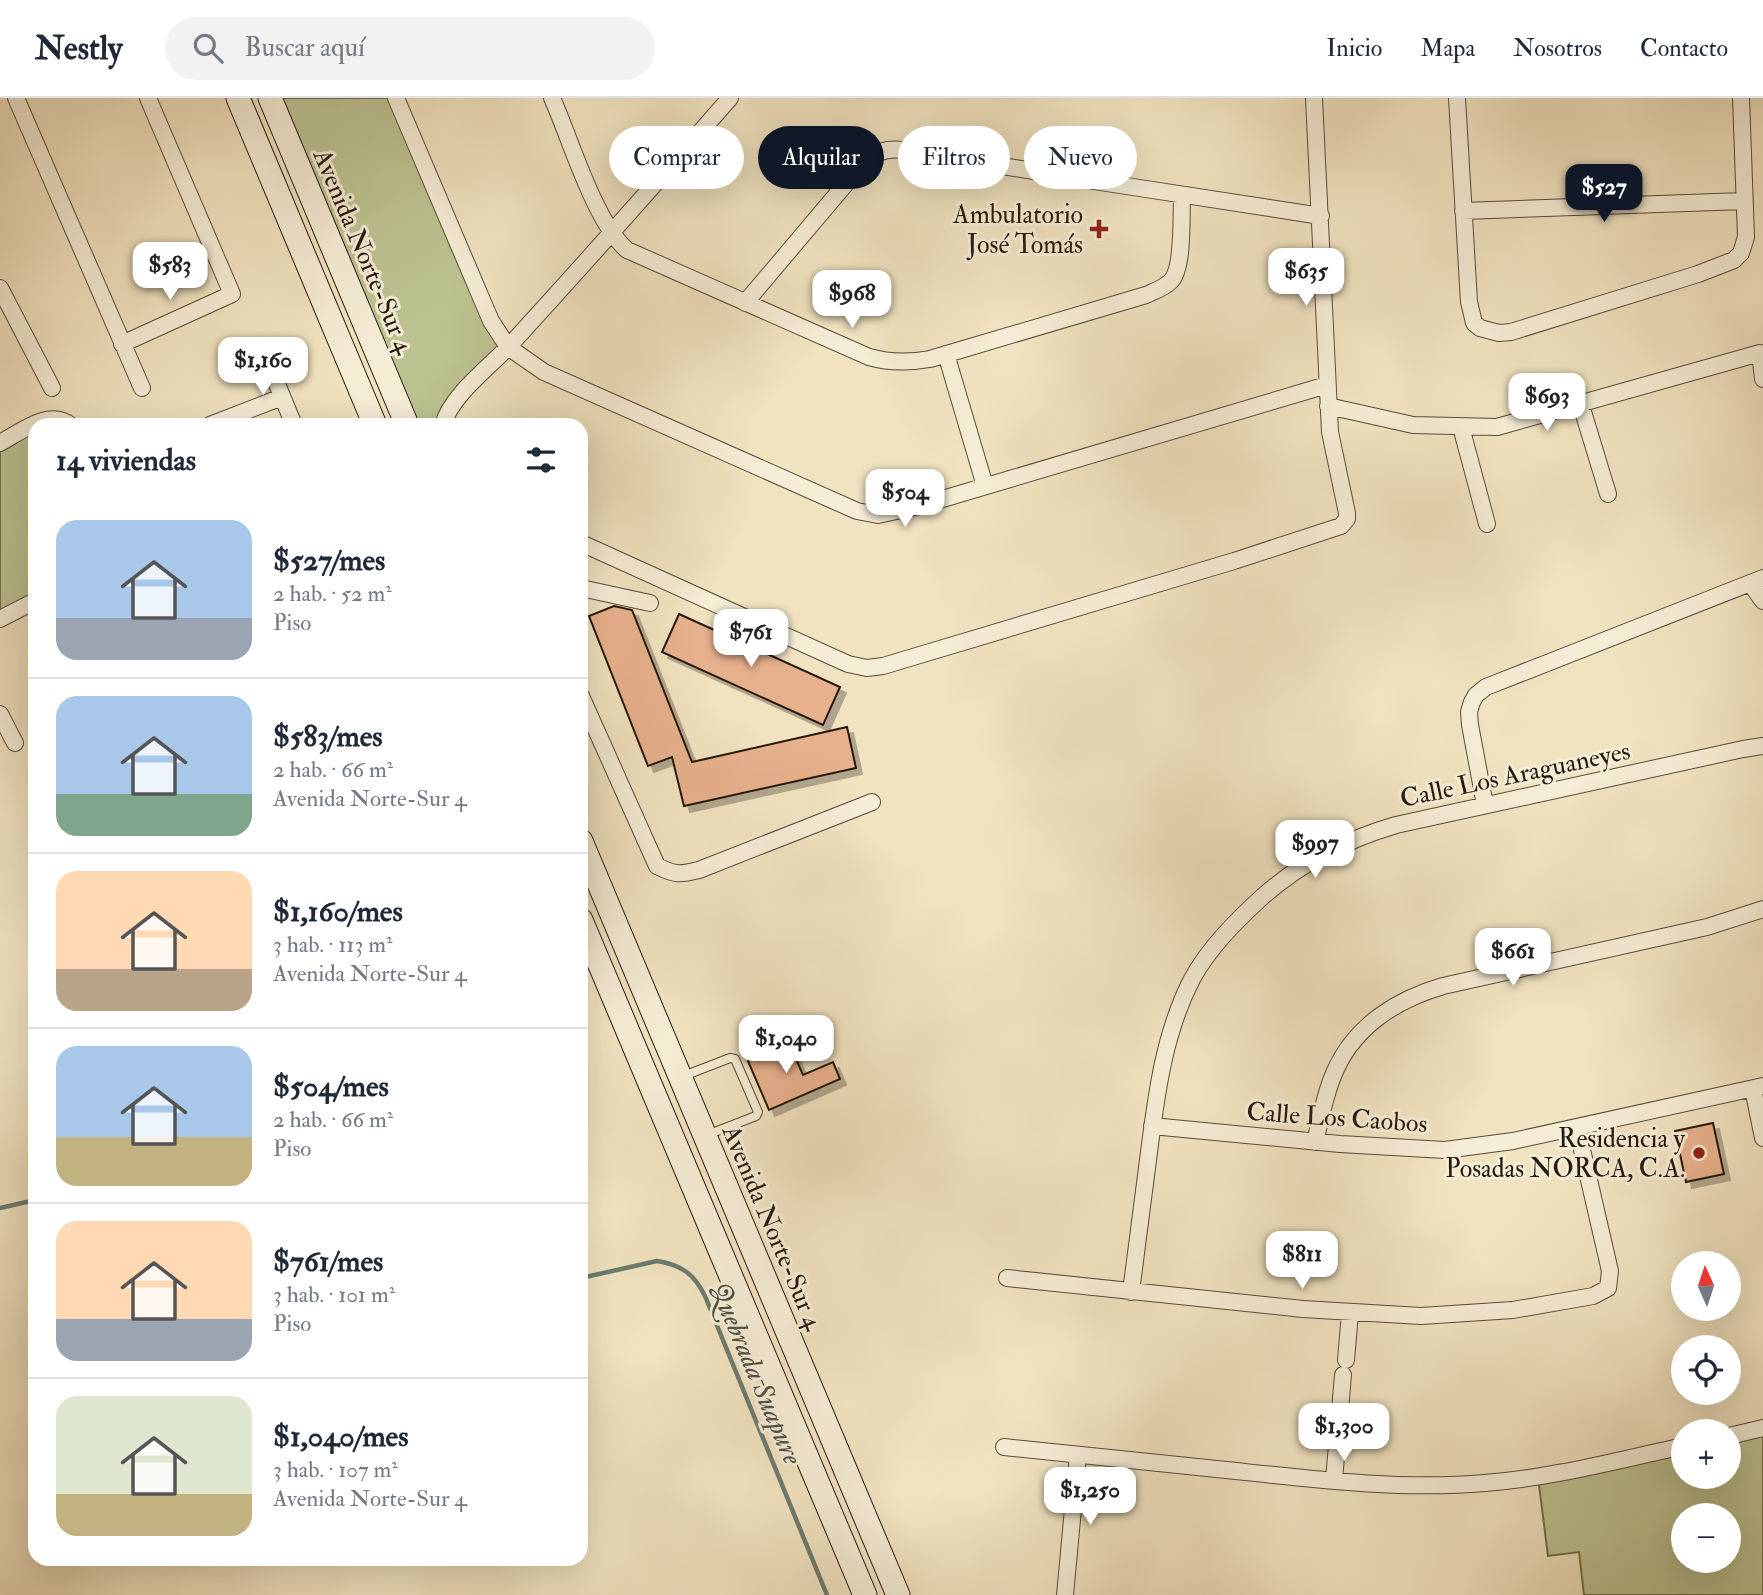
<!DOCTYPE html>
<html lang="es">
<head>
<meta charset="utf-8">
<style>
  :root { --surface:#fff; --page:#f2f2f3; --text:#1f2937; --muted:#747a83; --line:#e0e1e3; --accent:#111827 }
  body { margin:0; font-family:"IM FELL Double Pica",serif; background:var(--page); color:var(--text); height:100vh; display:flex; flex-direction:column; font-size:26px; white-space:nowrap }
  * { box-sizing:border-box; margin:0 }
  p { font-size:23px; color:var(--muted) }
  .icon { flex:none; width:38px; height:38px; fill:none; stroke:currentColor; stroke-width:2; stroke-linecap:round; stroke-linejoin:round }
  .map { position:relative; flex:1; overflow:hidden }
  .panel { position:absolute; left:28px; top:320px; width:560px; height:1148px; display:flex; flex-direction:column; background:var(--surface); border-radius:21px; box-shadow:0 7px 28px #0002 }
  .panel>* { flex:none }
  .guide { position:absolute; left:609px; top:28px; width:665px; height:63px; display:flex; gap:14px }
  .needle { width:46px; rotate:357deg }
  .controls { position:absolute; left:1671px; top:1153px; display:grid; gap:14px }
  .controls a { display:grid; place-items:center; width:70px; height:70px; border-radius:50%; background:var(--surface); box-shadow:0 7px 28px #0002; font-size:35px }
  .price { position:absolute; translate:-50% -60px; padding:0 16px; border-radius:14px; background:#fff; color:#222; font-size:23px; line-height:46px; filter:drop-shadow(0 2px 4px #0008) }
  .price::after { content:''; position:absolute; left:50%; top:42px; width:21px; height:16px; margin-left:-10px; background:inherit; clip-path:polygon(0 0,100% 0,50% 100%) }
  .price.active { background:var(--accent); color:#fff }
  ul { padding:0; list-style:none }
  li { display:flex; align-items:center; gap:21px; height:175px; padding:0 28px }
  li+li { border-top:2px solid var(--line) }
  li span { display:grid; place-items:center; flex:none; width:196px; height:140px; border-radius:21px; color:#555 }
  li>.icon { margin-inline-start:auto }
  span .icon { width:84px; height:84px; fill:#fffc; stroke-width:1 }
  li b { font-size:30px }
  h2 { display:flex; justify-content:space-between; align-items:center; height:84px; padding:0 28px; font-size:30px }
  .chip { padding:0 24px; border-radius:32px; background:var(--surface); box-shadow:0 7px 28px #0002; font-size:24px; line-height:63px }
  .chip.active { background:var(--accent); color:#fff }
  header { display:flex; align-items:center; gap:42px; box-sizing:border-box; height:98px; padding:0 35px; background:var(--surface); border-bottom:2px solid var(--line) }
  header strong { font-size:33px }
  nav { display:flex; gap:38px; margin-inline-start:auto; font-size:24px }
  .search { width:490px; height:63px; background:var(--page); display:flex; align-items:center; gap:18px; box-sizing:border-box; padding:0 24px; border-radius:38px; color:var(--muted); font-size:26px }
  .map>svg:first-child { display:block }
</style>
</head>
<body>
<header>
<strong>Nestly</strong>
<div class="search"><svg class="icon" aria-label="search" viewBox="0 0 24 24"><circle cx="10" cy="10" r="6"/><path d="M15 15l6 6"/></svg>Buscar aquí</div>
<nav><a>Inicio</a><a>Mapa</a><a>Nosotros</a><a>Contacto</a></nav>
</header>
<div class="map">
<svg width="1763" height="1497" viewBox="0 0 1763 1497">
  <defs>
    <filter id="shadow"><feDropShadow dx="6" dy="6" stdDeviation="0" flood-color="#0004"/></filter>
  </defs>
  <rect width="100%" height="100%" fill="#f1e3c0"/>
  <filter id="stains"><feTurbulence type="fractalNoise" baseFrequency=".00286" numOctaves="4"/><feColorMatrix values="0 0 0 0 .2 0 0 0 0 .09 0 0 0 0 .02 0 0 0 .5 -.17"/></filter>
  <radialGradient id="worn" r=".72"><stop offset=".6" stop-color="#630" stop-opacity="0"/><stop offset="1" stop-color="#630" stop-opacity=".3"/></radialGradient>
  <!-- green -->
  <path fill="#bcc391" stroke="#706e4f" stroke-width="2" fill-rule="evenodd" d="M270,0H396L508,249L443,327H407Z
    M35,327V503L0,521V345Z
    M1763,1330V1497H1584L1579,1454L1548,1458L1538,1379L1683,1348L1684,1379H1729V1338ZM1684,1418H1729V1463H1684Z"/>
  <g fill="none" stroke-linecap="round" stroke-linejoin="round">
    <!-- stream -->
    <path stroke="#6b7c71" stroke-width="4.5" d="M0,1110L35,1102
      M581,1180L657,1163C682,1167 694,1176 705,1198L827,1497"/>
  </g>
  <!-- building -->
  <path fill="#e8b18d" stroke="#24190d" stroke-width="2" filter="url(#shadow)" d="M614,508L632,512L692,664L847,629L856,670L684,708L672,659L648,668L589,518Z
    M679,516L840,589L823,627L662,554Z
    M770,938L779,958L792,952L803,977L833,964L840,981L769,1012L748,963L761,958L755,945Z
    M1713,1025L1724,1076L1686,1084L1675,1033Z"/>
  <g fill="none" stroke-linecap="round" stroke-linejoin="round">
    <defs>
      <path id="service" d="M681,979L730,960L735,961L758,1014L756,1018L707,1037"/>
      <path id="minor" d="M16,0L142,290
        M396,0L491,223L508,249L544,274L857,413L878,417L919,408L1327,287
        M552,0C571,42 594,123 627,152L869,259C890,265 908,265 930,261L1146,197C1155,193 1164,190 1171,183C1184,170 1181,117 1182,97
        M1457,0L1469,204L1474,225L1480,230L1499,235L1511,234L1698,176L1734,162L1741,155L1746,139L1741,0
        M1463,113L1744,103
        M0,190L52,290
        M745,205L865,63C880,50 895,50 914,53L1068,79L1321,118
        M122,246L232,196L148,0
        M946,256L985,388
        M265,257L294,327
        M1581,307L1608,396
        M1328,308L1413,327L1497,329L1760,255L1763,281
        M210,327L282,299
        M443,327C451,297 490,269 511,246C585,165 658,83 730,0
        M1461,329L1487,426
        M0,345C19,335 49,310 70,327
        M581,445L848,566L867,570L883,568L1234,463L1341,428L1347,421V415L1330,334L1314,0
        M1750,485L1763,503
        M581,490L650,505
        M0,521L35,503
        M581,598L657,768C675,777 679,777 699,772L872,704
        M0,616L15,645
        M1485,707L1470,627L1469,614L1472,604L1476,597L1486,589L1763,480
        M1753,991L1763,1040
        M1152,1028L1340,1046L1445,1052L1513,1043L1763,988
        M1315,1044C1321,1020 1325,994 1336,971C1356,927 1398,901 1443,888L1707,829L1763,811
        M1007,1180L1303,1211L1421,1218L1513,1212L1593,1198L1608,1190L1610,1173L1577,1030
        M1131,1194C1137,1150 1142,1106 1148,1062C1156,1000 1163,937 1192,881C1209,850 1235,824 1261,800C1300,765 1345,742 1396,727L1743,651L1763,648
        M1346,1262L1350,1215
        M1729,1338L1763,1330
        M1004,1349C1081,1357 1159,1365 1236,1373C1319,1382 1403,1392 1485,1385C1552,1380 1618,1362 1684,1348
        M1334,1382L1343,1277
        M1065,1497L1078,1357"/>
      <path id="secondary" d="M238,0L375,327
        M270,0L407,327
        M581,743L898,1497
        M581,822L865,1497"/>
    </defs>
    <!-- service casing -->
    <use href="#service" stroke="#574c3a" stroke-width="10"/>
    <!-- minor casing -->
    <use href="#minor" stroke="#574c3a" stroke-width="18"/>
    <!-- secondary casing -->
    <use href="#secondary" stroke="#24190d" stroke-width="25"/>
    <!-- service -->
    <use href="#service" stroke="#f6edd6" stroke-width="8"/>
    <!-- minor -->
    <use href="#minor" stroke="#f6edd6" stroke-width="16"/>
    <!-- secondary -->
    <use href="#secondary" stroke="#f6edd6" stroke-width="23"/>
  </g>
  <!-- markers -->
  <g fill="#8f2418" stroke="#f6edd6" stroke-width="2.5">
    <path d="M1095.5 120.5h7v7h7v7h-7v7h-7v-7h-7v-7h7z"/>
    <circle cx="1699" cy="1055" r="7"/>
  </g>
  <g text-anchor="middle" stroke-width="6" stroke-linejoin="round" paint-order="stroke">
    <!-- poi labels -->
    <g font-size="26" fill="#24190d" stroke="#f6edd6" text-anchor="end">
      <text x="1083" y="125">Ambulatorio<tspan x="1083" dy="30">José Tomás</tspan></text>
      <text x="1685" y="1049">Residencia y<tspan x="1685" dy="30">Posadas NORCA, C.A.</tspan></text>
    </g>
    <!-- street labels -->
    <g font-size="26" fill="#24190d" stroke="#f6edd6">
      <text transform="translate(364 153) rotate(67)" y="9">Avenida Norte-Sur 4</text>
      <text transform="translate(1515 676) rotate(-12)" y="9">Calle Los Araguaneyes</text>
      <text transform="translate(1337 1019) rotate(4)" y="9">Calle Los Caobos</text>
      <text transform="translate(773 1129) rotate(67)" y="9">Avenida Norte-Sur 4</text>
    </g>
    <!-- water labels -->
    <g font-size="28" font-style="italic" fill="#4e5347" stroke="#f6edd6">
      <text transform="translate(757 1275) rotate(67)" y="10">Quebrada Suapure</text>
    </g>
  </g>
  <rect width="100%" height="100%" filter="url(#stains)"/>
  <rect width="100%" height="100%" fill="url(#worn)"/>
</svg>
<div class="controls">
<a><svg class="needle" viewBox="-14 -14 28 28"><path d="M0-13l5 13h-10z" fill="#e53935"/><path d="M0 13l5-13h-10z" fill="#747a83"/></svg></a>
<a><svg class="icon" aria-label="locate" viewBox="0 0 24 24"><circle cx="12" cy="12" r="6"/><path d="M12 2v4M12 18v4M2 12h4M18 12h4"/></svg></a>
<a>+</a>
<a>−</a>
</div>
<b class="price active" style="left:1604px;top:126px">$527</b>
<b class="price" style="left:170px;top:204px">$583</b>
<b class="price" style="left:1306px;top:210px">$635</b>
<b class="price" style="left:852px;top:232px">$968</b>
<b class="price" style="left:263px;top:299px">$1,160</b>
<b class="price" style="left:1547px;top:335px">$693</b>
<b class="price" style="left:905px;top:431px">$504</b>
<b class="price" style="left:751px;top:571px">$761</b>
<b class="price" style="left:1315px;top:782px">$997</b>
<b class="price" style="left:1513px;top:890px">$661</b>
<b class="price" style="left:786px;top:977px">$1,040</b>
<b class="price" style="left:1302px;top:1193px">$811</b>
<b class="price" style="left:1344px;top:1365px">$1,300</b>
<b class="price" style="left:1090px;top:1429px">$1,250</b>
<div class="guide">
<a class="chip">Comprar</a>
<a class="chip active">Alquilar</a>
<a class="chip">Filtros</a>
<a class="chip">Nuevo</a>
</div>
<section class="panel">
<h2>14 viviendas<svg class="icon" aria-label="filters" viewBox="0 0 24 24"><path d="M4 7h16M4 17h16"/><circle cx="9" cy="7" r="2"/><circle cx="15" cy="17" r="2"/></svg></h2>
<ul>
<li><span style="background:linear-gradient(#a9c7e8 70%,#9aa5b1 0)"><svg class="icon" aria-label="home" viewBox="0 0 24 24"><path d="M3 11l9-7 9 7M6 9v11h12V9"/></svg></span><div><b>$527/mes</b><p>2 hab. · 52 m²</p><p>Piso</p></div></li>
<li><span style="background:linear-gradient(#a9c7e8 70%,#7fa58c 0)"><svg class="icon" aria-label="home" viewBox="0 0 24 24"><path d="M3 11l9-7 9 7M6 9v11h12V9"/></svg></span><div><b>$583/mes</b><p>2 hab. · 66 m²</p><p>Avenida Norte-Sur 4</p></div></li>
<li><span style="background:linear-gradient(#ffd9b3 70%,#b9a48a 0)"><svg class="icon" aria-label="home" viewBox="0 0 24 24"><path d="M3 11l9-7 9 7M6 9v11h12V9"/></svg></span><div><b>$1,160/mes</b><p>3 hab. · 113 m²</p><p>Avenida Norte-Sur 4</p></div></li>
<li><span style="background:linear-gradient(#a9c7e8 65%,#c2b280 0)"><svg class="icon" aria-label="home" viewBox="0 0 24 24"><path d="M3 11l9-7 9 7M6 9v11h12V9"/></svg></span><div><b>$504/mes</b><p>2 hab. · 66 m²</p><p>Piso</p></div></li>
<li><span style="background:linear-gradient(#ffd9b3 70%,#9aa5b1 0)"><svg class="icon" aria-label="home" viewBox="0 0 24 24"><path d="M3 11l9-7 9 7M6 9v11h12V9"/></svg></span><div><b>$761/mes</b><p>3 hab. · 101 m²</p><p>Piso</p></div></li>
<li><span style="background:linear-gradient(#dfe7d0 70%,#c2b280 0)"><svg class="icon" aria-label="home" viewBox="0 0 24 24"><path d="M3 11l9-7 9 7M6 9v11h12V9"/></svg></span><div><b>$1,040/mes</b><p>3 hab. · 107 m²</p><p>Avenida Norte-Sur 4</p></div></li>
</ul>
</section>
</div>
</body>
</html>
